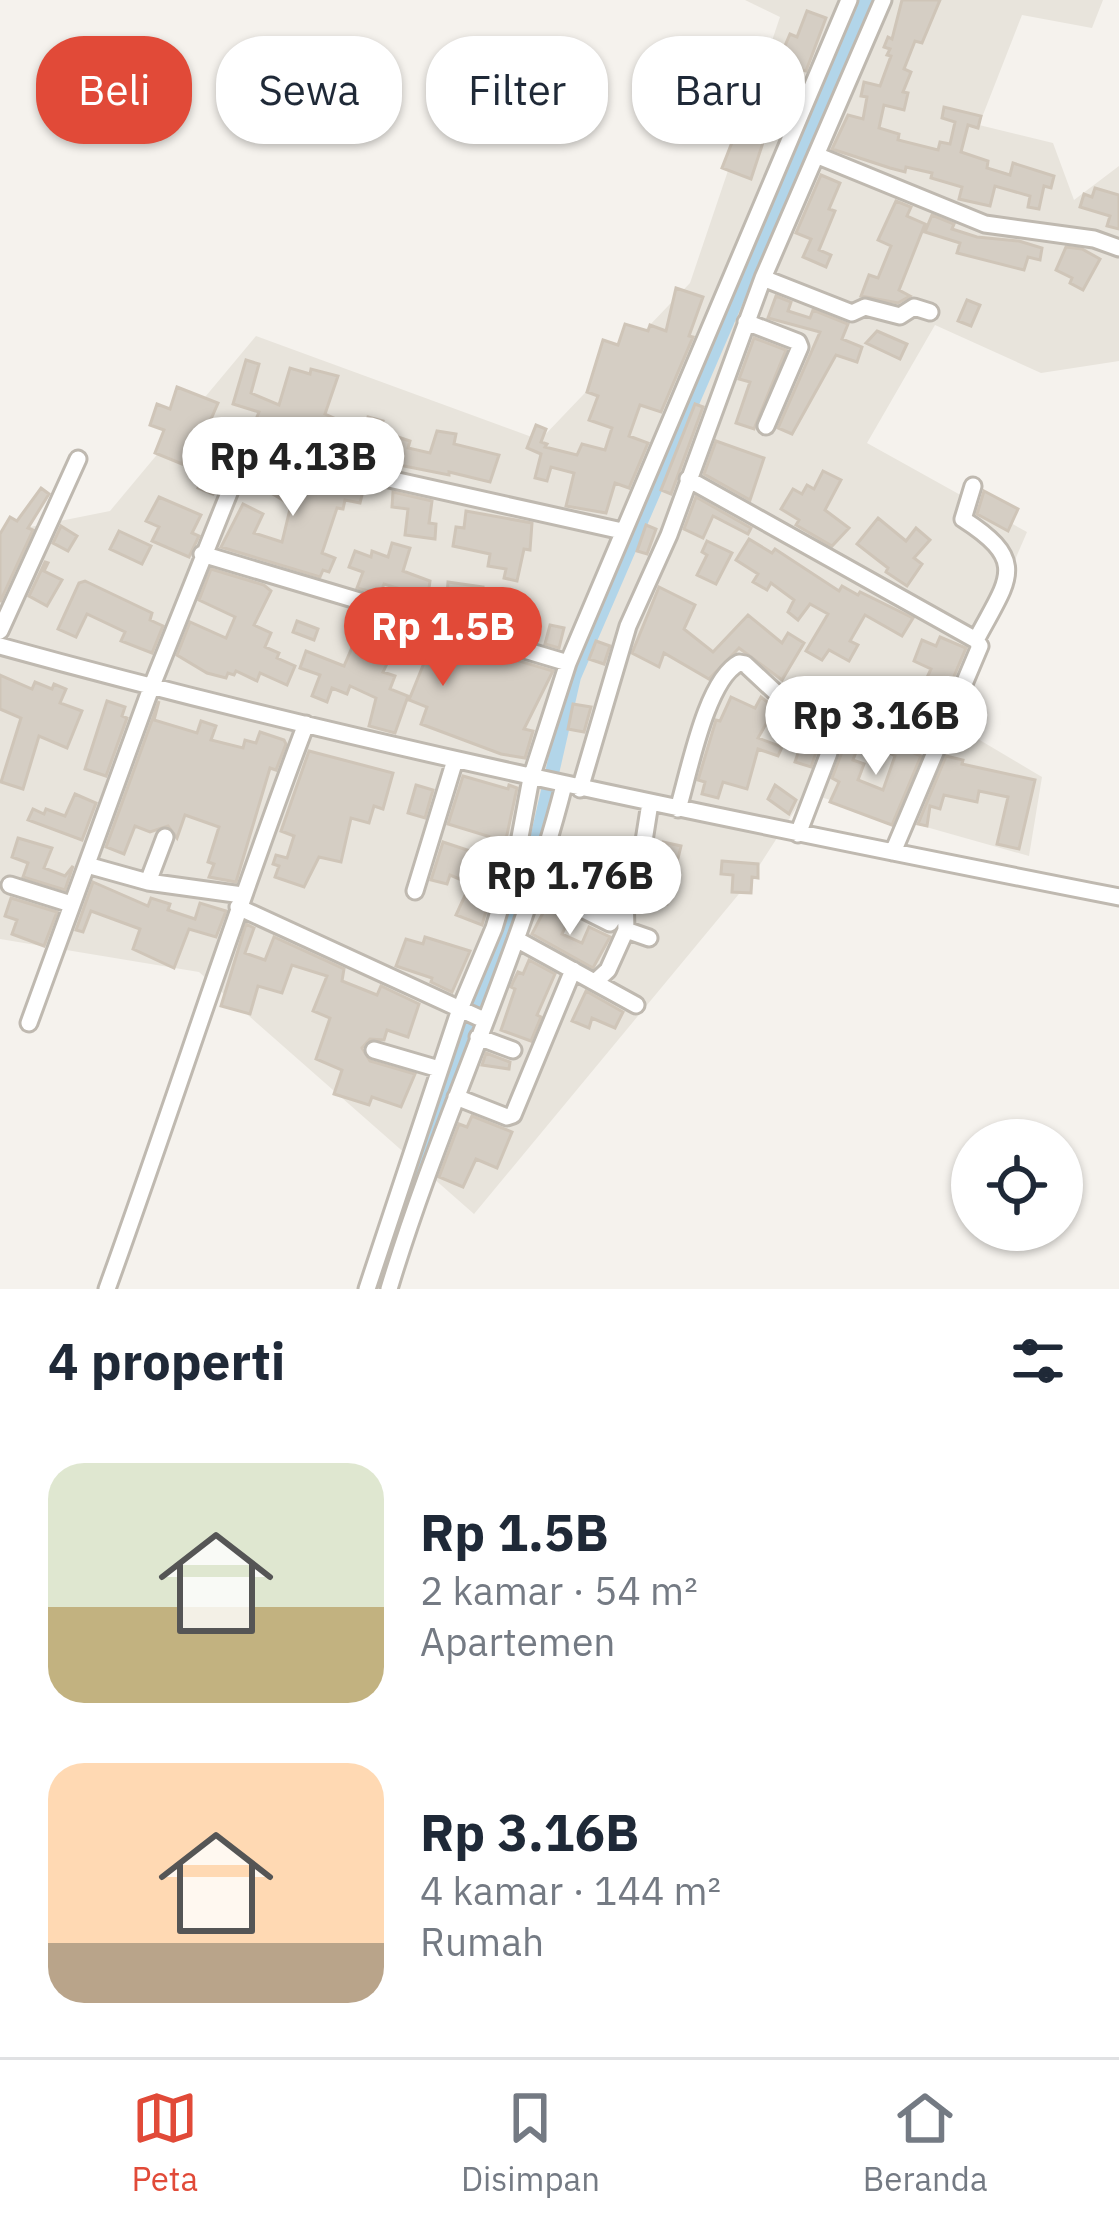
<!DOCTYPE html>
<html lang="id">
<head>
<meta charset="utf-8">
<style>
  :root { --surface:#fff; --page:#f2f2f3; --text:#1f2937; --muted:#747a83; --line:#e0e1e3; --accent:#e14a38 }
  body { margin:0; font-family:"IBM Plex Sans",sans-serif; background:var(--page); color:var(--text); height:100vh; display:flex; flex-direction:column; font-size:45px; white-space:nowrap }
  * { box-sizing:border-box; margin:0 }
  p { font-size:39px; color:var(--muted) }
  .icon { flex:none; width:66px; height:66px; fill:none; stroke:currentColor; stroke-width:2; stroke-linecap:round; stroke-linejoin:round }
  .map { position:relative; height:1289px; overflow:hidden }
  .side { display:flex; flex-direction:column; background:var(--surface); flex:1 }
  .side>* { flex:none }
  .top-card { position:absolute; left:36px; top:36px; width:1047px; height:108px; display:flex; gap:24px }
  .controls { position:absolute; left:951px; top:1119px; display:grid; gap:24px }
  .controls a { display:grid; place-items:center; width:132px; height:132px; border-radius:50%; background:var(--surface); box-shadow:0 3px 9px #0004; font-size:60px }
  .price { position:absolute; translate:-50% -102px; padding:0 27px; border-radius:42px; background:#fff; color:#222; font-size:39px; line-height:78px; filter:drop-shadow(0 3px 6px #0008) }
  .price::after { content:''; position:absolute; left:50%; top:72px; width:36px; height:27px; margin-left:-18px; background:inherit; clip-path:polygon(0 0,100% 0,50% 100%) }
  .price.current { background:var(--accent); color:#fff }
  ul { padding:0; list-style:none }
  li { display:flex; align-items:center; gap:36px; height:300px; padding:0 48px }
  li span { display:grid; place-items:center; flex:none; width:336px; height:240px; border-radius:36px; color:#555 }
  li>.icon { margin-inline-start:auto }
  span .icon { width:144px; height:144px; fill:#fffc; stroke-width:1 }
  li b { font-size:51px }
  h2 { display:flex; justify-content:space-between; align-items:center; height:144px; padding:0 48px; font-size:51px }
  .tag { padding:0 42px; border-radius:48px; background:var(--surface); box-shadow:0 3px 9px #0004; font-size:42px; line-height:108px }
  .tag.current { background:var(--accent); color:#fff }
  .menu { display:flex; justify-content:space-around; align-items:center; height:168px; border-top:3px solid var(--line); background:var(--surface); font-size:33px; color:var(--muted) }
  .menu a { display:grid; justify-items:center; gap:6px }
  .menu .current { color:var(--accent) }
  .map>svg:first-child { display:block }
</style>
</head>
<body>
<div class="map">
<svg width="1119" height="1289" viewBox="0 0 1119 1289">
  <rect width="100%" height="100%" fill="#f5f2ed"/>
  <!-- residential -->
  <path fill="#e8e4dc" d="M745,0H1103L1092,28L1022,15L979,125L1053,143L1074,200L1119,166V361L1041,373L935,325L867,443L1027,532L946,720L1042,777L1029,856L806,793L748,883L474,1214L199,972L0,939V533L110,511L256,336L540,440L690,283L780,17Z"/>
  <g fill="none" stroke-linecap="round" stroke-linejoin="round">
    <!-- canal -->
    <path stroke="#b2d5e9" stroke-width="14" d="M405,1196L531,865L574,677L866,0"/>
  </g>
  <!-- building -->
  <path fill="#d5cec4" stroke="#cfc5b8" stroke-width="3" d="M902,0H940L922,43L915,41L904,69L911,72L903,92L908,93L904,110L884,105L879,128L899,134L898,140L938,150L940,142L950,144L955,122L942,118L944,107L981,116L978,128L968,125L961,152L988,161L987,168L1010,175L1013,163L1054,176L1051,188L1044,186L1039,209L1028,207L1030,196L995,186L990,206L959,199L962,187L931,178L932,173L906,167L905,172L890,168L832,149L848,115L863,119L867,97L861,96L864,82L880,86L891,56L887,55L890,49L884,47L888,37L892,39Z
    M807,11L826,18L806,71L802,70L798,80L773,70L770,78L758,74L769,42L784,48L790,34L797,37Z
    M738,72L756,78L748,101L730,95Z
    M751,94L776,103L751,179L722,168Z
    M821,175L840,183L829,209L835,211L819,250L831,255L826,267L803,257L811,239L796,233Z
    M1095,188L1119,195V229L1107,226L1110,216L1080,207L1084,194L1092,197Z
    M896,201L911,207L907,216L925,224L899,290L910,296L898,303L861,296L869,275L878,278L891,246L878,240Z
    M932,215L954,224L952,229L977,237L1019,241L1042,248L1040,260L1028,257L1024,270L957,253L960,243L925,232Z
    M1066,247L1082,249L1100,259L1083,290L1070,283L1072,278L1056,270Z
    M676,288L703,297L689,336L693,337L661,412L640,405L629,436L648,443L629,488L615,483L606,513L566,506L574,473L551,467L547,481L535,478L541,454L527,448L536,425L546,429L541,442L547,444L545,447L577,455L582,444L605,450L612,428L589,420L598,396L587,392L603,340L618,345L625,324L648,331L650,325L666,331Z
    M776,296L791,302L788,311L810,318L813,310L848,324L842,339L862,347L857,362L836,355L792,434L778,428L820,332L768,318Z
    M967,300L980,305L971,326L958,321Z
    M877,331L907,344L900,359L866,343Z
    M754,338L786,350L754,429L736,423L750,382L739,379Z
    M246,360L259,364L251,393L279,405L290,368L310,374L311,369L338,376L325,414L336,419L332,428L347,434L338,455L250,434L259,412L233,404Z
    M177,387L218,403L208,426L218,430L215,437L234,445L213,494L198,488L216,448L192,439L182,464L155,453L164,430L150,425L157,404L170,409Z
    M695,404L703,407L671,494L661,490Z
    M368,417L383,421L380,431L410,441L408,448L430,453L437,431L456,434L454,444L499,455L490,482L449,472V475L394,464L393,468L358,460Z
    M716,441L764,458L750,500L704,474Z
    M255,463L293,470L307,477L308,473L349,482L348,488L363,491L360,503L345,500L343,509L337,508L322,553L335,558L329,572L323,570L320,577L221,547L243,504L263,514L254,533L282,542L291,505L248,479Z
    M823,471L841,480L825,510L849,528L832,546L796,525L799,520L781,509L793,489L802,494L807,485L814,489Z
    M41,488L49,494L28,528L33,530L0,602V534L10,517L17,521Z
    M984,491L1018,509L1008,531L977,514Z
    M393,492L432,501L429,523L436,524L435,539L405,535L408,509L392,507Z
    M159,497L201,515L192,533L199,536L189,557L152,541L159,527L146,521Z
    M696,497L751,528L748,534L713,516L703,538L684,529Z
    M466,511L532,523L530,550L524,549L517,581L504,578L506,569L488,566L490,554L453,546L456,527L464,528Z
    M878,518L906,541L916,528L930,540L914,558L922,564L907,586L886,572L888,568L857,544Z
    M646,525L656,529L647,554L637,551Z
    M61,526L77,536L68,551L53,543Z
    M119,531L151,546L142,564L110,549Z
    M749,539L772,553L775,549L839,591L842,586L858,595L860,592L913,618L902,636L865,615L850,641L858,645L849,661L829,650L822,660L806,651L828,614L810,604L798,620L788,612L794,600L771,583L767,590L753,582L758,574L736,560Z
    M707,541L732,553L716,584L697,575L707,555L702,552Z
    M392,543L410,548L403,571L430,581L427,603L412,599L414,593L384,584L380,594L357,588L363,572L349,567L355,551L371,557L372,551L388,557Z
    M45,562L48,563L44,571L62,580L47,606L29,596Z
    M211,569L264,585L271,591L254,625L271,633L265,647L279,653L277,658L295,666L287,685L260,673L257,681L236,671L234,675L228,673L226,678L207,673L177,655L190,622L226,638L235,617L199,600Z
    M85,581L152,613L150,620L163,626L152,653L121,641L125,632L87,614L76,637L58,629L79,583Z
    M448,582L483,587L482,600L447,595Z
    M659,587L695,605L684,629L713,652L748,615L782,643L788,633L804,643L782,680L739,648L709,679L664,653L659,667L632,653Z
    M508,603L529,608L524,632L504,627Z
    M297,621L318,629L314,640L293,632Z
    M550,625L564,628L559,648L545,644Z
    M414,630L553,671L524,729L533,731L525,758L501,754L421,724L427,707L409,700L424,663L392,653L383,672L395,676L390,689L408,696L395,733L369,726L376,698L350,686L347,694L332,688L327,702L312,696L320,675L300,668L306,651L344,666L357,636L379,645L382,638L408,650Z
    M940,637L966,648L932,728L909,716L931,669L914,661L922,640L936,646Z
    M596,641L610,646L604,664L589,659Z
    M0,675L32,689L35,682L52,689L54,684L66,689L60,703L82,711L67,748L39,736L23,789L1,782L21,718L0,709Z
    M844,696L858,706L843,729L828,719Z
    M731,697L755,708L761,697L775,708L758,738L782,747L778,756L758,749L747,789L723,782L718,798L702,794L705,782L698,780L716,720L720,721Z
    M107,701L125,707L122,716L127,718L106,776L85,769Z
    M159,701L154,720L197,733L201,721L216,726L211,740L243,748L245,740L256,743L260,732L284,740L286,744L276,770L270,768L236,882L209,877L214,864L208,862L219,827L185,815L177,838L168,826L150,832L135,826L124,854L106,847Z
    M573,704L591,707L584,732L568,729Z
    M902,719L914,725L902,748L921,756L892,825L830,802L839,782L832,778L850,731L862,736L853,760L864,764L858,780L883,790L895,756L872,743L875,737L890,743Z
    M801,744L817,750L811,767L795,762Z
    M309,751L393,773L383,809L374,806L369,823L351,818L341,862L319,857L304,887L275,877L279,866L273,864L276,855L287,858L294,836L281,831Z
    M946,756L963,760L962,764L1035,780L1019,849L997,844L1008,797L979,791L977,802L944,795L940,809L930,806L927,826L918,824Z
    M463,776L508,789L509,785L517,788L502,858L489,855L494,838L448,824Z
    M416,785L433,790L425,818L408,813Z
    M775,785L796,800L789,814L768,799Z
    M75,794L96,803L82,840L28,820L33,809L44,814L46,809L65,816Z
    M18,838L52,848L44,868L65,876L73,866L65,890L23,877L28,863L12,857Z
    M571,840L583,845L576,863L615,884L609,902L599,897L596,903L551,880Z
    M443,842L482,855L469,883L450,875L447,884L431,880Z
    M663,842L681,846L667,904L638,896L652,855L659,857Z
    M722,861L758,864V878L752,877L751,893L732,892L733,875L721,874Z
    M93,882L148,906L151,898L170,904L168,910L195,919L200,903L226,911L216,937L189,929L174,968L133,949L140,929L91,911L83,932L76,930Z
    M468,889L490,898L482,925L456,915Z
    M11,898L57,912L44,946L12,934L17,920L5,916Z
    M547,905L570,917L562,934L582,943L589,927L610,937L593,968L532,934Z
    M246,924L254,928L245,953L265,960L274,937L344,969L342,981L377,995L381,986L419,1004L408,1037L387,1030L384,1040L370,1039L362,1048L370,1061L415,1074L401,1107L372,1097L369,1105L334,1094L342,1070L316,1059L330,1018L313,1011L327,976L292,965L282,993L258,986L250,1014L221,1006Z
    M425,937L470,951L452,992L431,982L432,978L396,966L406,939L423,944Z
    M529,960L555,974L537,1015L541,1017L531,1041L501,1030L515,989L511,987L513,982L518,972L523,974Z
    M586,991L623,1012L615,1028L592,1018L589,1028L572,1021Z
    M486,1053L510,1062L509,1069L482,1065Z
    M472,1116L512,1132L497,1168L476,1159L463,1187L439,1177L459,1124L467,1127Z"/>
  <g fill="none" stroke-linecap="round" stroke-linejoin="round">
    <defs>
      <path id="minor" d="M816,155L985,224L1094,239L1119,248
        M763,278L852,313L865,307L900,316L914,307L930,312
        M746,322L798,342L800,347L766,426
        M688,479L976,640L980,646L893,852
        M973,486L963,519C1030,562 1008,579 976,640
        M202,554L568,663
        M0,631L78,459
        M0,646C369,748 744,823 1119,897
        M580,789L628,626L669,535L763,278L883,0
        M678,809C689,773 706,680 739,663L745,664L829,742V753L798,834
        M87,865L148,882L242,895
        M148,882L165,837
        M10,885L71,904
        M536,886L610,923L625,900
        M415,891L455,760
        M238,907L484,1020
        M626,930L649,938
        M516,939L636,1005
        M595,982L608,970L626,930L625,893L644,841L650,803
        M29,1023L151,688L245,453L259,450L622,531
        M478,1037L513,1050
        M374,1050L439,1069
        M456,1097L507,1117L513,1115L573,970
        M107,1289C175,1101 235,911 306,724
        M367,1289L460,1009L494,928L518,848L531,778L568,663L849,0
        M389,1289C440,1119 520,958 564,785"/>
    </defs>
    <!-- minor casing -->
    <use href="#minor" stroke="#bfb9b0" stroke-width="21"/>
    <!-- minor -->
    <use href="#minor" stroke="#fff" stroke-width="15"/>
  </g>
</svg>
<div class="controls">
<a><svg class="icon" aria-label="locate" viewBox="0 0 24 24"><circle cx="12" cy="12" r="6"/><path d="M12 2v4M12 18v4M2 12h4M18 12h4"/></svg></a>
</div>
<b class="price" style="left:293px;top:519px">Rp 4.13B</b>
<b class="price current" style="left:443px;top:689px">Rp 1.5B</b>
<b class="price" style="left:876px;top:778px">Rp 3.16B</b>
<b class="price" style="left:570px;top:938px">Rp 1.76B</b>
<div class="top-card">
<a class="tag current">Beli</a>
<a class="tag">Sewa</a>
<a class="tag">Filter</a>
<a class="tag">Baru</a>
</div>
</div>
<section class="side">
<h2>4 properti<svg class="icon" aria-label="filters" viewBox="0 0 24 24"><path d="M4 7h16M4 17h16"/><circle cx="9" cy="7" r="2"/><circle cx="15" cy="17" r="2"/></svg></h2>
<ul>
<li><span style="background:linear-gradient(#dfe7d0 60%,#c2b280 0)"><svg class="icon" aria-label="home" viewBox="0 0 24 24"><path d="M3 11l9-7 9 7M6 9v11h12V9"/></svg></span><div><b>Rp 1.5B</b><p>2 kamar · 54 m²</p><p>Apartemen</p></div></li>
<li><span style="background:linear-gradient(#ffd9b3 75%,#b9a48a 0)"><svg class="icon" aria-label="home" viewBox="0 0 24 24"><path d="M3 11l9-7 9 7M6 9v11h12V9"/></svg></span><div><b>Rp 3.16B</b><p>4 kamar · 144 m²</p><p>Rumah</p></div></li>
</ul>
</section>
<nav class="menu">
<a class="current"><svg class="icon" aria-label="map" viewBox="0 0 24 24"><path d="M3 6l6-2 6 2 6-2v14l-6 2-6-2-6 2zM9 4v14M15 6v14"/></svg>Peta</a>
<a><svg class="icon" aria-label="saved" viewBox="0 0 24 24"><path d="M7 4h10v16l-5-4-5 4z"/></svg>Disimpan</a>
<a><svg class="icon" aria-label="home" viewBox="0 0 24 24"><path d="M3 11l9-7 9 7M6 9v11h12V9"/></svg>Beranda</a>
</nav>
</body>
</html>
